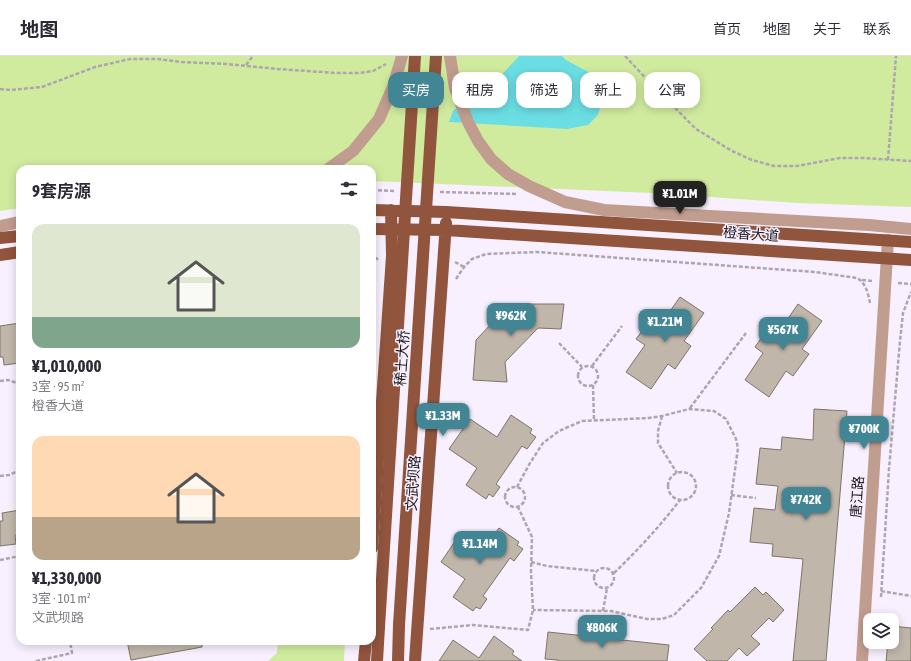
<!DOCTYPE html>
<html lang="zh">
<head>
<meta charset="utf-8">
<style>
  :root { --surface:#fff; --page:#f7f7f7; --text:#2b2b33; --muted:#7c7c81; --line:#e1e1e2; --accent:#428695 }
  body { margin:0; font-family:"Asap Condensed","Noto Sans SC",sans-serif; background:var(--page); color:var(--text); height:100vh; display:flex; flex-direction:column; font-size:15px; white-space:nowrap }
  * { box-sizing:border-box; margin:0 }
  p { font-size:13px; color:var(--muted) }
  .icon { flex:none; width:22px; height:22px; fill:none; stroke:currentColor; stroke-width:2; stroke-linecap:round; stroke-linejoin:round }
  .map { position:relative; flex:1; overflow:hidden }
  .drawer { position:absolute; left:16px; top:109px; width:360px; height:480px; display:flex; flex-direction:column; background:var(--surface); border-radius:12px; box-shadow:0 2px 10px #0003 }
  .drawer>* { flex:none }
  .hud { position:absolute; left:388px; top:16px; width:380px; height:36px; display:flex; gap:8px }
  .fabs { position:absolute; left:863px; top:557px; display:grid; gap:8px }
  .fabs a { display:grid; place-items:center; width:36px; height:36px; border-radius:8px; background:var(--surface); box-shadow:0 2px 10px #0003; font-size:20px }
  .price { position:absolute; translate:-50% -34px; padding:0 9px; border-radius:8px; background:var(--accent); color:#fff; font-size:13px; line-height:26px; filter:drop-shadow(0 1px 2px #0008) }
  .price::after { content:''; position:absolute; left:50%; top:24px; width:12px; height:9px; margin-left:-6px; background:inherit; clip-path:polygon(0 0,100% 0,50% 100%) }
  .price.current { background:#222; color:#fff }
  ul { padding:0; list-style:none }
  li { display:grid; align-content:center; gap:8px; height:212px; padding:0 16px }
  li span { display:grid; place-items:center; height:124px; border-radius:12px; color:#555 }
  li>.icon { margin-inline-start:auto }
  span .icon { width:72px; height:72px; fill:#fffc; stroke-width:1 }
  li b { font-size:17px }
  h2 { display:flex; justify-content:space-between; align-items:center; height:48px; padding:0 16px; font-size:17px }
  .pill { padding:0 14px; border-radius:12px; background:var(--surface); box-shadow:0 2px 10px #0003; font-size:14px; line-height:36px }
  .pill.current { background:var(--accent); color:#fff }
  header { display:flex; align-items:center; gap:24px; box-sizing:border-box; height:56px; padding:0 20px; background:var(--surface); border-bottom:1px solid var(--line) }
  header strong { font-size:19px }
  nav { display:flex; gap:22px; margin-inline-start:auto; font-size:14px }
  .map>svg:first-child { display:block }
</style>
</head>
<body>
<header>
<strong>地图</strong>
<nav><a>首页</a><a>地图</a><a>关于</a><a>联系</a></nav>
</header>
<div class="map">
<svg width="911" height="605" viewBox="0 0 911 605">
  <rect width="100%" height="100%" fill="#f8f0fe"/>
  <!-- green -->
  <path fill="#d0eb9e" d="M0,0H911V151L797,147L652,137L372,125V113H20V152L0,155Z
    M278,585H345L344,605H268L277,597Z"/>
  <!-- water -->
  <path fill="#6bdee4" d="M519,0H562L566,4L592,18L601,29L605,41L597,60L588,69L567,73L449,66L453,55L462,47L483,39Z"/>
  <!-- building -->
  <path fill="#c0b6aa" stroke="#7d7469" d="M680,241L704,257L684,285L691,290L675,313L668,308L651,333L626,316L645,289L636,283L649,266L658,272Z
    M510,248H564L561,273L538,272L505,306L507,326L473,324L476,284Z
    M798,248L822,265L802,293L809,298L793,320L786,315L769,341L745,324L763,297L755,291L767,274L776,280Z
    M20,267V307L4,309L3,301H0V270Z
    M814,353L847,355L826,605H793L803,503L772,500L773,488L750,486L754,452L775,454L778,430L756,428L760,392L781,394L782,381L813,384Z
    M511,359L532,373L530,377L536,381L527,393L522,390L496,428L500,431L493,441L489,438L486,443L466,429L477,412L449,393L470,363L497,381Z
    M20,454V478L15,479L16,488L0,490V465H3L2,457Z
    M499,472L519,486L517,489L523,493L514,505L510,502L483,540L487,543L480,553L476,551L473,555L453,541L465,523L441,506L460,478L484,493Z
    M755,531L763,539L766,536L784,554L773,566L769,562L751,580L760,588L747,600L739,592L727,605H707L694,593L713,573L711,572L728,554L730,556Z
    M892,570L911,572V605H886L888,586H892Z
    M548,576L669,589L667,605H558V604L545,603Z
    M494,580L514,595L512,598L522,605H439L453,584L479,602Z
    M127,585H202V591L131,604Z"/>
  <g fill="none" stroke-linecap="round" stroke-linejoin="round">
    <!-- path -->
    <path stroke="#ada6b1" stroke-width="2.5" stroke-dasharray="4 2" stroke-linecap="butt" d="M625,0L654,31L696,73L732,95L752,104L774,110H797L840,102H864L911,105
      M246,9L253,0
      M0,33L10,34L42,31L95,11L130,3H158L182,6L226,8L278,13L336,17H359L373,15L386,8
      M888,104L896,0
      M372,134L395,135
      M440,136L517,138
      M372,197L378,204
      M455,206L464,211
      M456,223L464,211L472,203L486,198L537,196L815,216L857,222C866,227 868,237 870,247
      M862,224L873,225
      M898,227L911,228
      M559,287L582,311
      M578 320a10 10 0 1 1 20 0a10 10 0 1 1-20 0Z
      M592,310L622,270
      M0,325L8,324L20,328
      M593,329L594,364
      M690,352L746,277
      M662,360L658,375V387L677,417
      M668 430a14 14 0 1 1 28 0a14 14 0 1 1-28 0Z
      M0,420L9,419L20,414
      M505 441a10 10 0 1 1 20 0a10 10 0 1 1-20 0Z
      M517,431L530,407L543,387L559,375L582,365L649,362L662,360L689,353L714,355L726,363L736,383L738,392L729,457L719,500L701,532L674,559L662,563H647L611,555L533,554
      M731,439L756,442
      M0,504L20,500
      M531,506L547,510L596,515
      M594 522a10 10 0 1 1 20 0a10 10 0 1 1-20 0Z
      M614,517C638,494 660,470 680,444
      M881,535L911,540
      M881,541L889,413L900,285L903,257L911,236
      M603,555L607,532
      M430,573L473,569L528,574L533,554L531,516L532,481L518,451
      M36,605L72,597L70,585"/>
    <!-- minor -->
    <path stroke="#c19d90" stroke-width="12" d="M328,113L353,95L379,63L393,31L402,0
      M0,170L20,166
      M862,605L888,184"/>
    <!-- major -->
    <path stroke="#91543d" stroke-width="12" d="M372,154L446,156L911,186
      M372,173L446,174L911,204
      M0,182L20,180
      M0,199L20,196
      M372,492L392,200L391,154
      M364,605L366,585
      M377,605L379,571
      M398,605L399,569
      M415,605L446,167"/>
    <!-- minor-bridge -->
    <path stroke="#c19d90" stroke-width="12" d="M450,0L455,32L468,66L478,85L491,103L508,118L529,130L565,146L604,154L869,169L911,173"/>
    <!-- major-bridge -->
    <path stroke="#91543d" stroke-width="12" d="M399,569L436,0
      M379,571L415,0"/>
  </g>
  <g text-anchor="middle" stroke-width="3" stroke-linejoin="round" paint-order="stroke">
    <!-- street labels -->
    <g font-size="14" fill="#19161b" stroke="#f8f0fe">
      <text transform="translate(751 178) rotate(4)" y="5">橙香大道</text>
      <text transform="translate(402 302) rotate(-86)" y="5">稀土大桥</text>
      <text transform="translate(413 427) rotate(-86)" y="5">文武坝路</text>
      <text transform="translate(857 441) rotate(-86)" y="5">唐江路</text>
    </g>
  </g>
</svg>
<div class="fabs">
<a><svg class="icon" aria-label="layers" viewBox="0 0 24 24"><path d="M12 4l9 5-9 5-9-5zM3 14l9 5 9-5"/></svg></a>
</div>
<b class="price current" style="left:680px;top:159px">¥1.01M</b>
<b class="price" style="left:511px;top:281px">¥962K</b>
<b class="price" style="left:665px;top:287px">¥1.21M</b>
<b class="price" style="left:783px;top:295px">¥567K</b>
<b class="price" style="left:443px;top:381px">¥1.33M</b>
<b class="price" style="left:864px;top:394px">¥700K</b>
<b class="price" style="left:806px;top:465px">¥742K</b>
<b class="price" style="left:480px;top:509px">¥1.14M</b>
<b class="price" style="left:602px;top:593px">¥806K</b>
<div class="hud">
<a class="pill current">买房</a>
<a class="pill">租房</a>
<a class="pill">筛选</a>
<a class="pill">新上</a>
<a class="pill">公寓</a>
</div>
<section class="drawer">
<h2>9套房源<svg class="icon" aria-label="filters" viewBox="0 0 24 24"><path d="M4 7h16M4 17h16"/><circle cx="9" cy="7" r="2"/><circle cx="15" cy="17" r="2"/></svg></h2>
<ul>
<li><span style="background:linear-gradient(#dfe7d0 75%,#7fa58c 0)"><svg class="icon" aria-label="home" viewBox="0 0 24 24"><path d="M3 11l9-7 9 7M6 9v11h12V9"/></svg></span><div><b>¥1,010,000</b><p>3室 · 95 m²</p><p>橙香大道</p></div></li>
<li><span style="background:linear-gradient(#ffd9b3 65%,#b9a48a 0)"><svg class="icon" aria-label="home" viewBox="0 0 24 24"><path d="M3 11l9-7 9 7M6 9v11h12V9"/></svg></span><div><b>¥1,330,000</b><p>3室 · 101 m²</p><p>文武坝路</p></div></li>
</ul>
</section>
</div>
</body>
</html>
